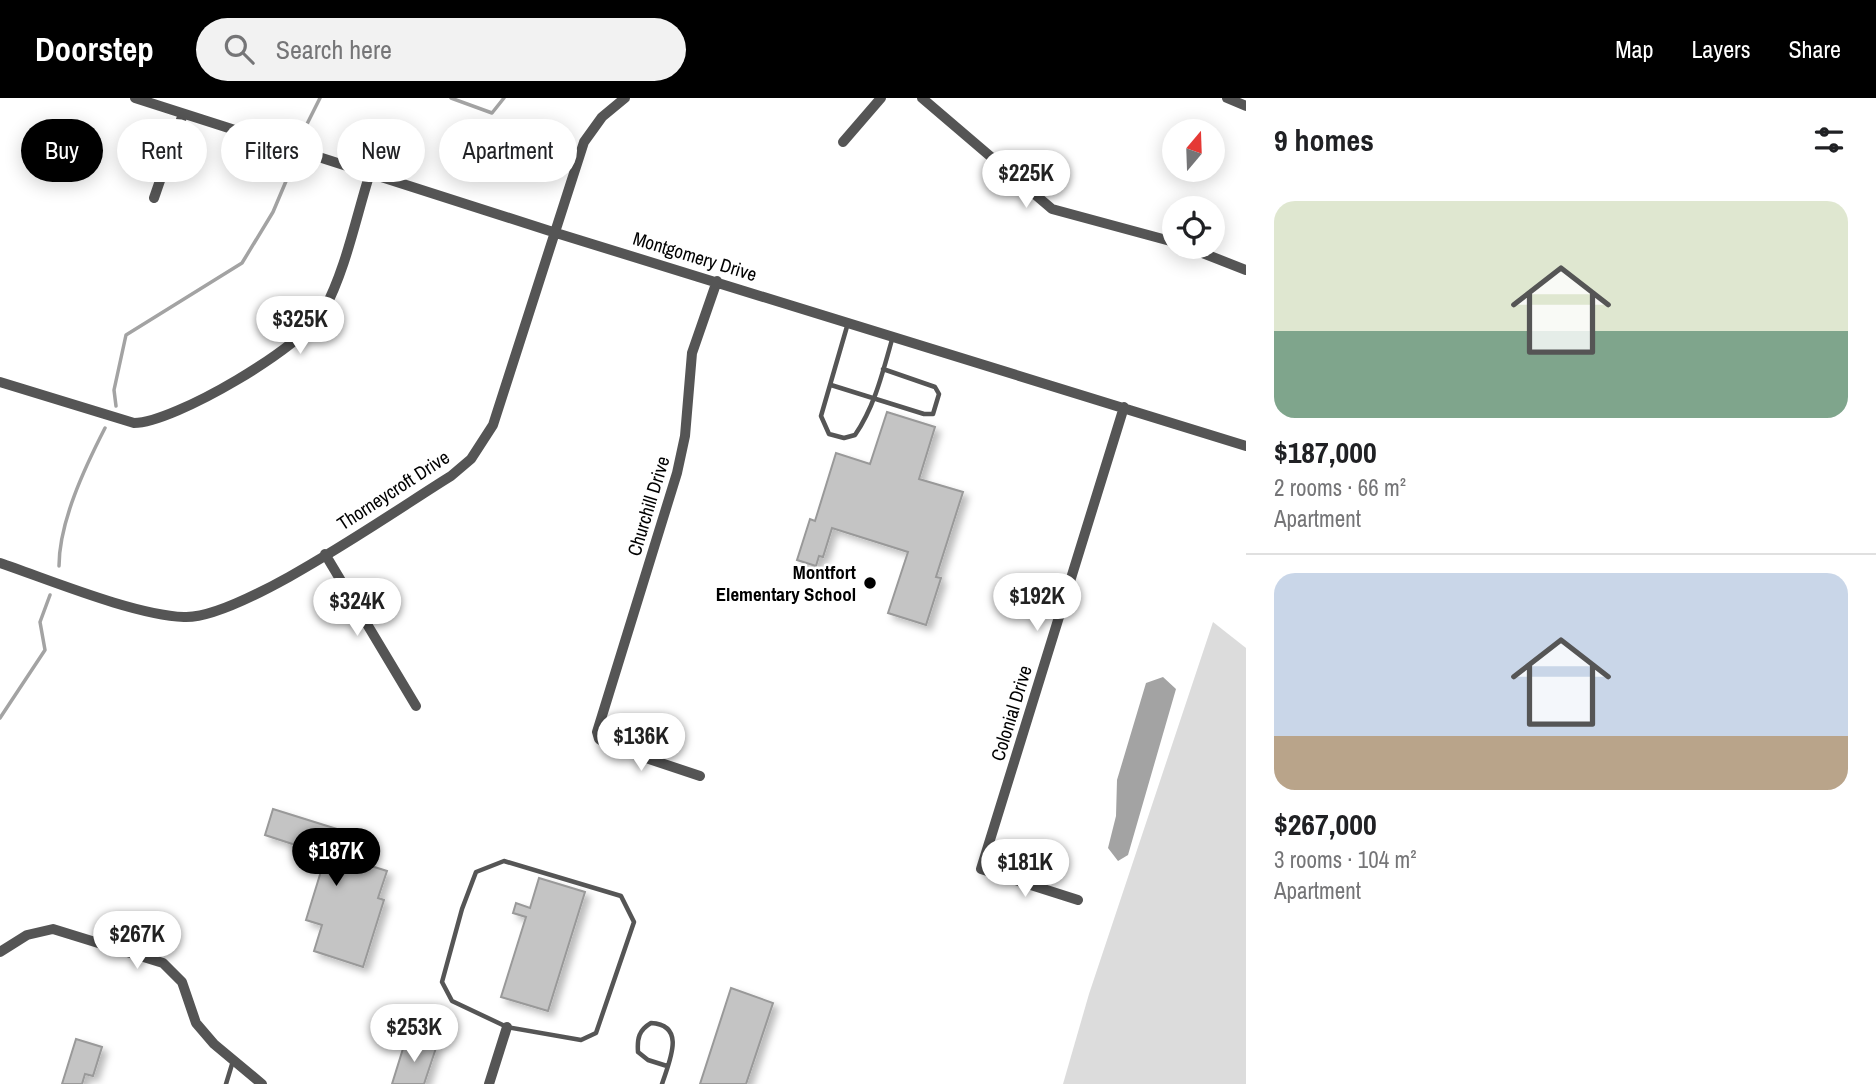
<!DOCTYPE html>
<html lang="en">
<head>
<meta charset="utf-8">
<style>
  :root { --surface:#fff; --page:#f2f2f2; --text:#202124; --muted:#757577; --line:#e0e0e0; --accent:#000 }
  body { margin:0; font-family:"Archivo Narrow",sans-serif; background:var(--page); color:var(--text); height:100vh; display:flex; flex-direction:column; font-size:26px; white-space:nowrap }
  * { box-sizing:border-box; margin:0 }
  p { font-size:23px; color:var(--muted) }
  .icon { flex:none; width:38px; height:38px; fill:none; stroke:currentColor; stroke-width:2; stroke-linecap:round; stroke-linejoin:round }
  .map { position:relative; flex:1; overflow:hidden }
  .side { display:flex; flex-direction:column; background:var(--surface); width:630px }
  .side>* { flex:none }
  .guide { position:absolute; left:21px; top:21px; width:665px; height:63px; display:flex; gap:14px }
  .needle { width:46px; rotate:19deg }
  .controls { position:absolute; left:1162px; top:21px; display:grid; gap:14px }
  .controls a { display:grid; place-items:center; width:63px; height:63px; border-radius:50%; background:var(--surface); box-shadow:0 4px 18px #0003; font-size:35px }
  .price { position:absolute; translate:-50% -60px; padding:0 16px; border-radius:24px; background:#fff; color:#222; font-size:23px; line-height:46px; filter:drop-shadow(0 2px 4px #0008) }
  .price::after { content:''; position:absolute; left:50%; top:42px; width:21px; height:16px; margin-left:-10px; background:inherit; clip-path:polygon(0 0,100% 0,50% 100%) }
  .price.current { background:var(--accent); color:#fff }
  ul { padding:0; list-style:none }
  li { display:grid; align-content:center; gap:14px; height:371px; padding:0 28px }
  li+li { border-top:2px solid var(--line) }
  li span { display:grid; place-items:center; height:217px; border-radius:21px; color:#555 }
  li>.icon { margin-inline-start:auto }
  span .icon { width:126px; height:126px; fill:#fffc; stroke-width:1 }
  li b { font-size:30px }
  h2 { display:flex; justify-content:space-between; align-items:center; height:84px; padding:0 28px; font-size:30px }
  .chip { padding:0 24px; border-radius:32px; background:var(--surface); box-shadow:0 4px 18px #0003; font-size:24px; line-height:63px }
  .chip.current { background:var(--accent); color:#fff }
  header { display:flex; align-items:center; gap:42px; box-sizing:border-box; height:98px; padding:0 35px; background:var(--accent); color:#fff }
  header strong { font-size:33px }
  nav { display:flex; gap:38px; margin-inline-start:auto; font-size:24px }
  .search { width:490px; height:63px; background:var(--page); display:flex; align-items:center; gap:18px; box-sizing:border-box; padding:0 24px; border-radius:38px; color:var(--muted); font-size:26px }
  main { display:flex; flex:1; min-height:0 }
  .map>svg:first-child { display:block }
</style>
</head>
<body>
<header>
<strong>Doorstep</strong>
<div class="search"><svg class="icon" aria-label="search" viewBox="0 0 24 24"><circle cx="10" cy="10" r="6"/><path d="M15 15l6 6"/></svg>Search here</div>
<nav><a>Map</a><a>Layers</a><a>Share</a></nav>
</header>
<main>
<div class="map">
<svg width="1246" height="986" viewBox="0 0 1246 986">
  <defs>
    <filter id="shadow"><feDropShadow dx="5" dy="5" stdDeviation="3.5" flood-color="#0004"/></filter>
  </defs>
  <rect width="100%" height="100%" fill="#fff"/>
  <!-- green -->
  <path fill="#dcdcdc" d="M1213,524L1246,550V986H1063L1089,896Z"/>
  <!-- water -->
  <path fill="#a3a3a3" d="M1163,579L1176,591L1128,757L1118,763L1108,750L1116,718L1117,682L1146,585Z"/>
  <g fill="none" stroke-linecap="round" stroke-linejoin="round">
    <!-- stream -->
    <path stroke="#a3a3a3" stroke-width="3.5" d="M451,0L492,15L504,0
      M302,36L320,0
      M116,308L114,292L126,237L242,165L273,114L292,69
      M59,468C59,424 85,369 105,330
      M0,620L45,552L40,524L50,497"/>
  </g>
  <!-- building -->
  <path fill="#c4c4c4" stroke="#999" stroke-width="2" filter="url(#shadow)" d="M887,314L935,329L919,381L963,394L936,479L941,480L926,527L888,515L908,454L832,430L823,459L819,458L816,468L797,462L810,421L815,423L836,355L870,366Z
    M273,711L356,737L349,761L387,773L378,800L384,802L363,869L314,853L322,827L306,822L326,757L265,737Z
    M539,780L585,794L548,913L501,899L526,819L513,815L516,805L530,810Z
    M731,890L773,905L746,986H700Z
    M76,941L102,949L93,978L85,976L82,986H62Z
    M406,941L436,950L424,986H392Z"/>
  <g fill="none" stroke-linecap="round" stroke-linejoin="round">
    <!-- lane -->
    <path stroke="#555" stroke-width="4.5" d="M848,225L821,318L829,336L844,340L855,337C875,308 883,273 893,238
      M831,287L924,316H933L939,296L935,289L883,271
      M504,763L621,798L634,824L596,935L581,942L507,929L452,903L442,884L462,811L476,774Z
      M226,986L233,963
      M662,986C669,964 687,927 651,925C639,932 637,940 638,954L648,962L667,968"/>
    <!-- street -->
    <path stroke="#555" stroke-width="10" d="M135,0L553,134L1246,348
      M922,0L1052,111L1174,144
      M1227,0L1246,8
      M843,44L881,0
      M154,100L183,16
      M1187,149L1246,172
      M0,284L134,325C174,325 305,248 324,212C346,171 356,119 370,75
      M325,456L416,608
      M0,465C50,482 134,517 184,519C240,522 397,411 451,378L471,361L493,327L584,44L602,19L625,0
      M700,678L610,648L599,641L597,634L677,375L685,338L692,255L717,183
      M1078,802L981,771L1124,309
      M0,854L27,837L53,831L163,865L182,884L196,925L214,946L262,986
      M489,986L507,929"/>
  </g>
  <!-- markers -->
  <circle fill="#000" stroke="#fff" stroke-width="2.5" cx="870" cy="485" r="7"/>
  <g text-anchor="middle" stroke-width="5" stroke-linejoin="round" paint-order="stroke">
    <!-- street labels -->
    <g font-size="19" fill="#000" stroke="#fff">
      <text transform="translate(695 158) rotate(17)" y="7">Montgomery Drive</text>
      <text transform="translate(393 392) rotate(-33)" y="7">Thorneycroft Drive</text>
      <text transform="translate(648 408) rotate(-73)" y="7">Churchill Drive</text>
      <text transform="translate(1011 615) rotate(-73)" y="7">Colonial Drive</text>
    </g>
    <!-- poi labels -->
    <g font-size="19" font-weight="bold" fill="#000" stroke="#fff" text-anchor="end">
      <text x="856" y="481">Montfort<tspan x="856" dy="22">Elementary School</tspan></text>
    </g>
  </g>
</svg>
<div class="controls">
<a><svg class="needle" viewBox="-14 -14 28 28"><path d="M0-13l5 13h-10z" fill="#e53935"/><path d="M0 13l5-13h-10z" fill="#757577"/></svg></a>
<a><svg class="icon" aria-label="locate" viewBox="0 0 24 24"><circle cx="12" cy="12" r="6"/><path d="M12 2v4M12 18v4M2 12h4M18 12h4"/></svg></a>
</div>
<b class="price" style="left:1026px;top:112px">$225K</b>
<b class="price" style="left:300px;top:258px">$325K</b>
<b class="price" style="left:1037px;top:535px">$192K</b>
<b class="price" style="left:357px;top:540px">$324K</b>
<b class="price" style="left:641px;top:675px">$136K</b>
<b class="price current" style="left:336px;top:790px">$187K</b>
<b class="price" style="left:1025px;top:801px">$181K</b>
<b class="price" style="left:137px;top:873px">$267K</b>
<b class="price" style="left:414px;top:966px">$253K</b>
<div class="guide">
<a class="chip current">Buy</a>
<a class="chip">Rent</a>
<a class="chip">Filters</a>
<a class="chip">New</a>
<a class="chip">Apartment</a>
</div>
</div>
<section class="side">
<h2>9 homes<svg class="icon" aria-label="filters" viewBox="0 0 24 24"><path d="M4 7h16M4 17h16"/><circle cx="9" cy="7" r="2"/><circle cx="15" cy="17" r="2"/></svg></h2>
<ul>
<li><span style="background:linear-gradient(#dfe7d0 60%,#7fa58c 0)"><svg class="icon" aria-label="home" viewBox="0 0 24 24"><path d="M3 11l9-7 9 7M6 9v11h12V9"/></svg></span><div><b>$187,000</b><p>2 rooms · 66 m²</p><p>Apartment</p></div></li>
<li><span style="background:linear-gradient(#c9d6e8 75%,#b9a48a 0)"><svg class="icon" aria-label="home" viewBox="0 0 24 24"><path d="M3 11l9-7 9 7M6 9v11h12V9"/></svg></span><div><b>$267,000</b><p>3 rooms · 104 m²</p><p>Apartment</p></div></li>
</ul>
</section>
</main>
</body>
</html>
